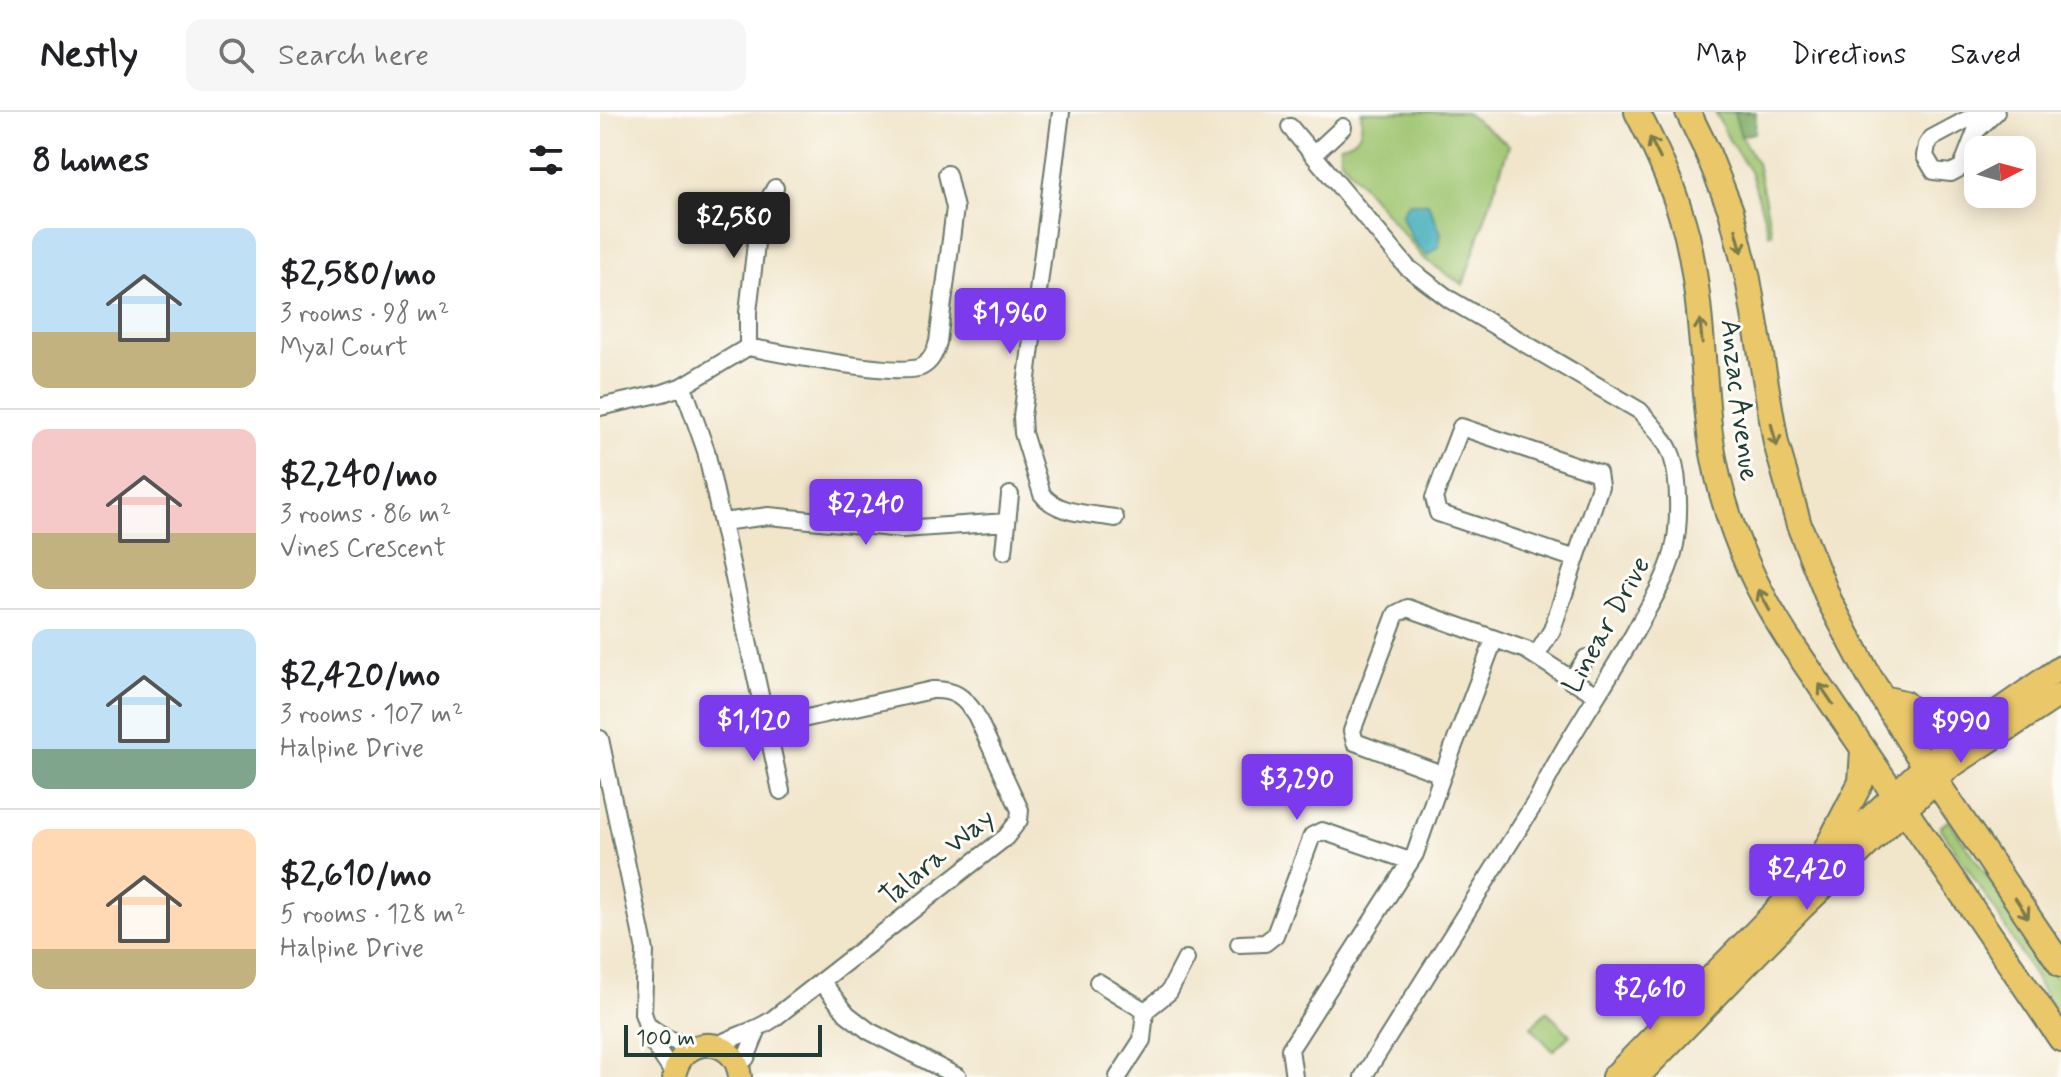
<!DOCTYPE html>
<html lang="en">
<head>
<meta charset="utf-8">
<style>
  :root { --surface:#fff; --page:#f6f6f6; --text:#202124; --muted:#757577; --line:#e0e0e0; --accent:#7c3aed }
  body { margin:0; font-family:Mynerve,sans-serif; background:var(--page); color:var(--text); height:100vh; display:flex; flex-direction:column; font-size:30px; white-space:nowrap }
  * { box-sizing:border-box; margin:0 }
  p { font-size:26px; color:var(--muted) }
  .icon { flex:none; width:44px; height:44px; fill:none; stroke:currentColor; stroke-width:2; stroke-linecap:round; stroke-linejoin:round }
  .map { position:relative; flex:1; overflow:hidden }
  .details { display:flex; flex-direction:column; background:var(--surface); width:600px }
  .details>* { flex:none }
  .needle { width:52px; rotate:84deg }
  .tools { position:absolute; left:1364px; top:24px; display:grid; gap:16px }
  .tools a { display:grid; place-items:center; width:72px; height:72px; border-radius:16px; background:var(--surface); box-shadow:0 4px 20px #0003; font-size:40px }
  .scale { position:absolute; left:24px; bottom:20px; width:198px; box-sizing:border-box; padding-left:8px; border:4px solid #1f3d34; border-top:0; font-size:22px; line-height:28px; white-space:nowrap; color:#1f3d34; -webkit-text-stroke:6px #fdfcf7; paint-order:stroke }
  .price { position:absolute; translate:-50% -68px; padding:0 18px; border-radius:8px; background:var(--accent); color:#fff; font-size:26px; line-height:52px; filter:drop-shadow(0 2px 4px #0008) }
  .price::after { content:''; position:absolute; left:50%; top:48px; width:24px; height:18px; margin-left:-12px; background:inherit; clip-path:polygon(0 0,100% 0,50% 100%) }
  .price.current { background:#222; color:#fff }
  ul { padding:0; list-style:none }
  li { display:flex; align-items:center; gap:24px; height:200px; padding:0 32px }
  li+li { border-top:2px solid var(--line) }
  li span { display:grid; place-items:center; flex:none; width:224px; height:160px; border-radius:16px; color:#555 }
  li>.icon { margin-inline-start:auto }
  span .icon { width:96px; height:96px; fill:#fffc; stroke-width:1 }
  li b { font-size:34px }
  h2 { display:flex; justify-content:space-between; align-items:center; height:96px; padding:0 32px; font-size:34px }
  header { display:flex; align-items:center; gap:48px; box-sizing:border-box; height:112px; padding:0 40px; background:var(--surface); border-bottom:2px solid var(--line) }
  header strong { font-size:38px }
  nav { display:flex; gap:44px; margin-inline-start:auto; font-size:28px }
  .search { width:560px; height:72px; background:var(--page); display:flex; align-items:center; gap:20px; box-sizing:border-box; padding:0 28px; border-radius:16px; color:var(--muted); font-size:30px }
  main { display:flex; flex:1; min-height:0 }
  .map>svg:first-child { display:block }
</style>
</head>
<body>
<header>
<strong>Nestly</strong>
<div class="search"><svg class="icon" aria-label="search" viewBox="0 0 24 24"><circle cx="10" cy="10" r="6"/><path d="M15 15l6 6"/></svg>Search here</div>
<nav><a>Map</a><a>Directions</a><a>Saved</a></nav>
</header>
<main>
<section class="details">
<h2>8 homes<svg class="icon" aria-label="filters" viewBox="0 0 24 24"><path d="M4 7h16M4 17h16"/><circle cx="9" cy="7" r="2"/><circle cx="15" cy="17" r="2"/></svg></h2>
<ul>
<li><span style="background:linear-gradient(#bfe0f5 65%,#c2b280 0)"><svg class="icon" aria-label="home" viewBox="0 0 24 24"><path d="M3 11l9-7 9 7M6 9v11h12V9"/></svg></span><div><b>$2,580/mo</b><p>3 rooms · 98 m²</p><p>Myal Court</p></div></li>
<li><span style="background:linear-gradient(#f6c9c9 65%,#c2b280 0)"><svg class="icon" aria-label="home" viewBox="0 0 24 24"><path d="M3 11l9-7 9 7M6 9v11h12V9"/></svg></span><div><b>$2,240/mo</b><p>3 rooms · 86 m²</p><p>Vines Crescent</p></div></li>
<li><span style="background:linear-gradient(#bfe0f5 75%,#7fa58c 0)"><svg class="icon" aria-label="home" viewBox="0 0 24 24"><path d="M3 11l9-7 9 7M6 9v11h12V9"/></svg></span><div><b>$2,420/mo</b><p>3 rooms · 107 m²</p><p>Halpine Drive</p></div></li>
<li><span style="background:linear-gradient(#ffd9b3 75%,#c2b280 0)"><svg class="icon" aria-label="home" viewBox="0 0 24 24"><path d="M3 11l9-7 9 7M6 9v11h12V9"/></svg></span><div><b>$2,610/mo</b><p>5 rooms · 128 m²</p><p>Halpine Drive</p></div></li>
</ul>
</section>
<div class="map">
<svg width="1461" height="965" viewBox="0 0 1461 965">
  <rect width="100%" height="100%" fill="#fdfcf7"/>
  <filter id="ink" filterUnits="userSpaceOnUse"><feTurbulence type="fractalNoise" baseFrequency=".0125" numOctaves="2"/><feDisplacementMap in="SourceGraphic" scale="16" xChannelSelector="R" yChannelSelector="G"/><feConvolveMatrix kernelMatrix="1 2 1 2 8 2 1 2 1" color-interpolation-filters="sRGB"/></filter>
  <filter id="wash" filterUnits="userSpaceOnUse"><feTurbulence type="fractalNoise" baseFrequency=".006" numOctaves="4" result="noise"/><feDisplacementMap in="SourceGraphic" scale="32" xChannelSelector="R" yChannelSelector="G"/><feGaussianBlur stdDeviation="1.8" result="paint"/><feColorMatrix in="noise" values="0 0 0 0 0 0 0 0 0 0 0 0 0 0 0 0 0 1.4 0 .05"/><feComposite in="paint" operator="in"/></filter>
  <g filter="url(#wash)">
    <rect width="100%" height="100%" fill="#f1e5ca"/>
    <!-- green -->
    <path fill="#9fc570" stroke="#5f8152" stroke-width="2" d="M761,0H865L909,33L863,173L823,146L743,50L740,45V33C761,30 763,17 761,0Z
      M1115,0H1134L1142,26L1157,51L1172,121L1169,122L1151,61L1129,28Z
      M1349,708L1461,871V910L1395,798L1340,715Z
      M947,899L970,923L953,939L931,915Z"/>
    <!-- forest -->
    <path fill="#7faa62" stroke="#4f744b" stroke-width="2" d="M1134,0H1156L1155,21L1141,24Z"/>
    <!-- water -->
    <path fill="#3cabb9" stroke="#2e7476" stroke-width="2" d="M808,91H828L841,121L839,135L827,144L813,129L801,103Z"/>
  </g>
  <g filter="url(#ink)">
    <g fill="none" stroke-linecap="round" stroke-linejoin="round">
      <defs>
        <path id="minor" d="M461,0L422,305L423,321L442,382C456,402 492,402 515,406
          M1381,0L1332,26L1327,33L1325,44L1334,59L1351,61L1362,55L1376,19L1396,0
          M690,15L807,155L849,187L1040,299C1052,313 1066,327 1072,344C1080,368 1080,416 1073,441C1067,464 1054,486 1042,507C1010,568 968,623 938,686L763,965
          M713,43L743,15
          M148,235V200L159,106L175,76
          M83,274L106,339L167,615L332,578C354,577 364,585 376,603L420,698L419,708L406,725L173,907C155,920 135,923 116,934
          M0,295L63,281L83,274L148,235C178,241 297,265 321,255C331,250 335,241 338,230L355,96L347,62
          M122,410L169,404L302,417L407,410
          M404,439L410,383
          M936,544L952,518L1000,374L998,361L861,315L834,386L838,401L976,447
          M971,569L986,546
          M167,615L181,679
          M0,627L45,839L43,901L53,931L74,962
          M840,670L894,528
          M639,832L665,831L675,823L712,724L722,719L810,749
          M221,869L247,902L269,919L358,965
          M498,870L545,899
          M47,913L64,925L93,936
          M138,953L146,946L157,919
          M518,965L542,928L545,899L569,880L586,847
          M694,965L690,937L815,742L840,670L836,660L755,630L752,619L796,502L808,496L926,538L996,583"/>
        <path id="major" d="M74,965C80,922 136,922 140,965
          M1013,965L1225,748L1340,639L1461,555
          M1038,965L1203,795L1349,656L1461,582"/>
        <path id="highway" d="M1037,0C1058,40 1076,80 1087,124C1102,189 1102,256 1110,322C1120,396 1147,463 1187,525L1461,927
          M1088,0L1107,39L1131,99L1148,167L1176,331L1199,413L1229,488L1269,564L1312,634L1461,853
          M1283,586L1304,591L1316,604L1339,617L1354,621L1370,618
          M1216,757L1261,670L1263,638"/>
      </defs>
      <!-- minor casing -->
      <use href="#minor" stroke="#687868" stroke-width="20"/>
      <!-- major casing -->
      <use href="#major" stroke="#687868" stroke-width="26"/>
      <!-- highway casing -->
      <use href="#highway" stroke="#687868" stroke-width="28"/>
      <!-- minor -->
      <use href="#minor" stroke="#fff" stroke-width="16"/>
      <!-- major -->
      <use href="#major" stroke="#eac769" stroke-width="22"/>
      <!-- highway -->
      <use href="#highway" stroke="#eac769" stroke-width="24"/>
    </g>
    <!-- one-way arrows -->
    <defs><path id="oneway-shaft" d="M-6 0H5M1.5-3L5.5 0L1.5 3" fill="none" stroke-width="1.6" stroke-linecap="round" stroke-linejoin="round" transform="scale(2)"/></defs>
    <g stroke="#7a7b4c">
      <use href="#oneway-shaft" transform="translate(1055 36) rotate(-116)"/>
      <use href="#oneway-shaft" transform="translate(1139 129) rotate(75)"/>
      <use href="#oneway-shaft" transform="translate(1101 219) rotate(-95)"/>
      <use href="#oneway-shaft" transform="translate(1174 323) rotate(76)"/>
      <use href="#oneway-shaft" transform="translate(1164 488) rotate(-118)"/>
      <use href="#oneway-shaft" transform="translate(1226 582) rotate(-124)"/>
      <use href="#oneway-shaft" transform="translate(1422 796) rotate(56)"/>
    </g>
  </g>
  <g text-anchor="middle" stroke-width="6" stroke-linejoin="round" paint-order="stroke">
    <!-- street labels -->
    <g font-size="28" fill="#1f3d34" stroke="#fdfcf7">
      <text transform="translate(1141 288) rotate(83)" y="10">Anzac Avenue</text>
      <text transform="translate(1005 512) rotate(-61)" y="10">Linear Drive</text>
      <text transform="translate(336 744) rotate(-39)" y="10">Talara Way</text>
    </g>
  </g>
</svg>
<div class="tools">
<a><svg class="needle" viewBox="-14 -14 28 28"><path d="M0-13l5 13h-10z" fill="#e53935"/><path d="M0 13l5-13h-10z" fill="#757577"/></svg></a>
</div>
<div class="scale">100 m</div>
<b class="price current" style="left:134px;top:148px">$2,580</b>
<b class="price" style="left:410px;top:244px">$1,960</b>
<b class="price" style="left:266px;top:435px">$2,240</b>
<b class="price" style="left:154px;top:651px">$1,120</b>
<b class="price" style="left:1361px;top:653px">$990</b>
<b class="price" style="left:697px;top:710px">$3,290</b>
<b class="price" style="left:1207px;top:800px">$2,420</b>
<b class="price" style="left:1050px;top:920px">$2,610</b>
</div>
</main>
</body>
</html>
